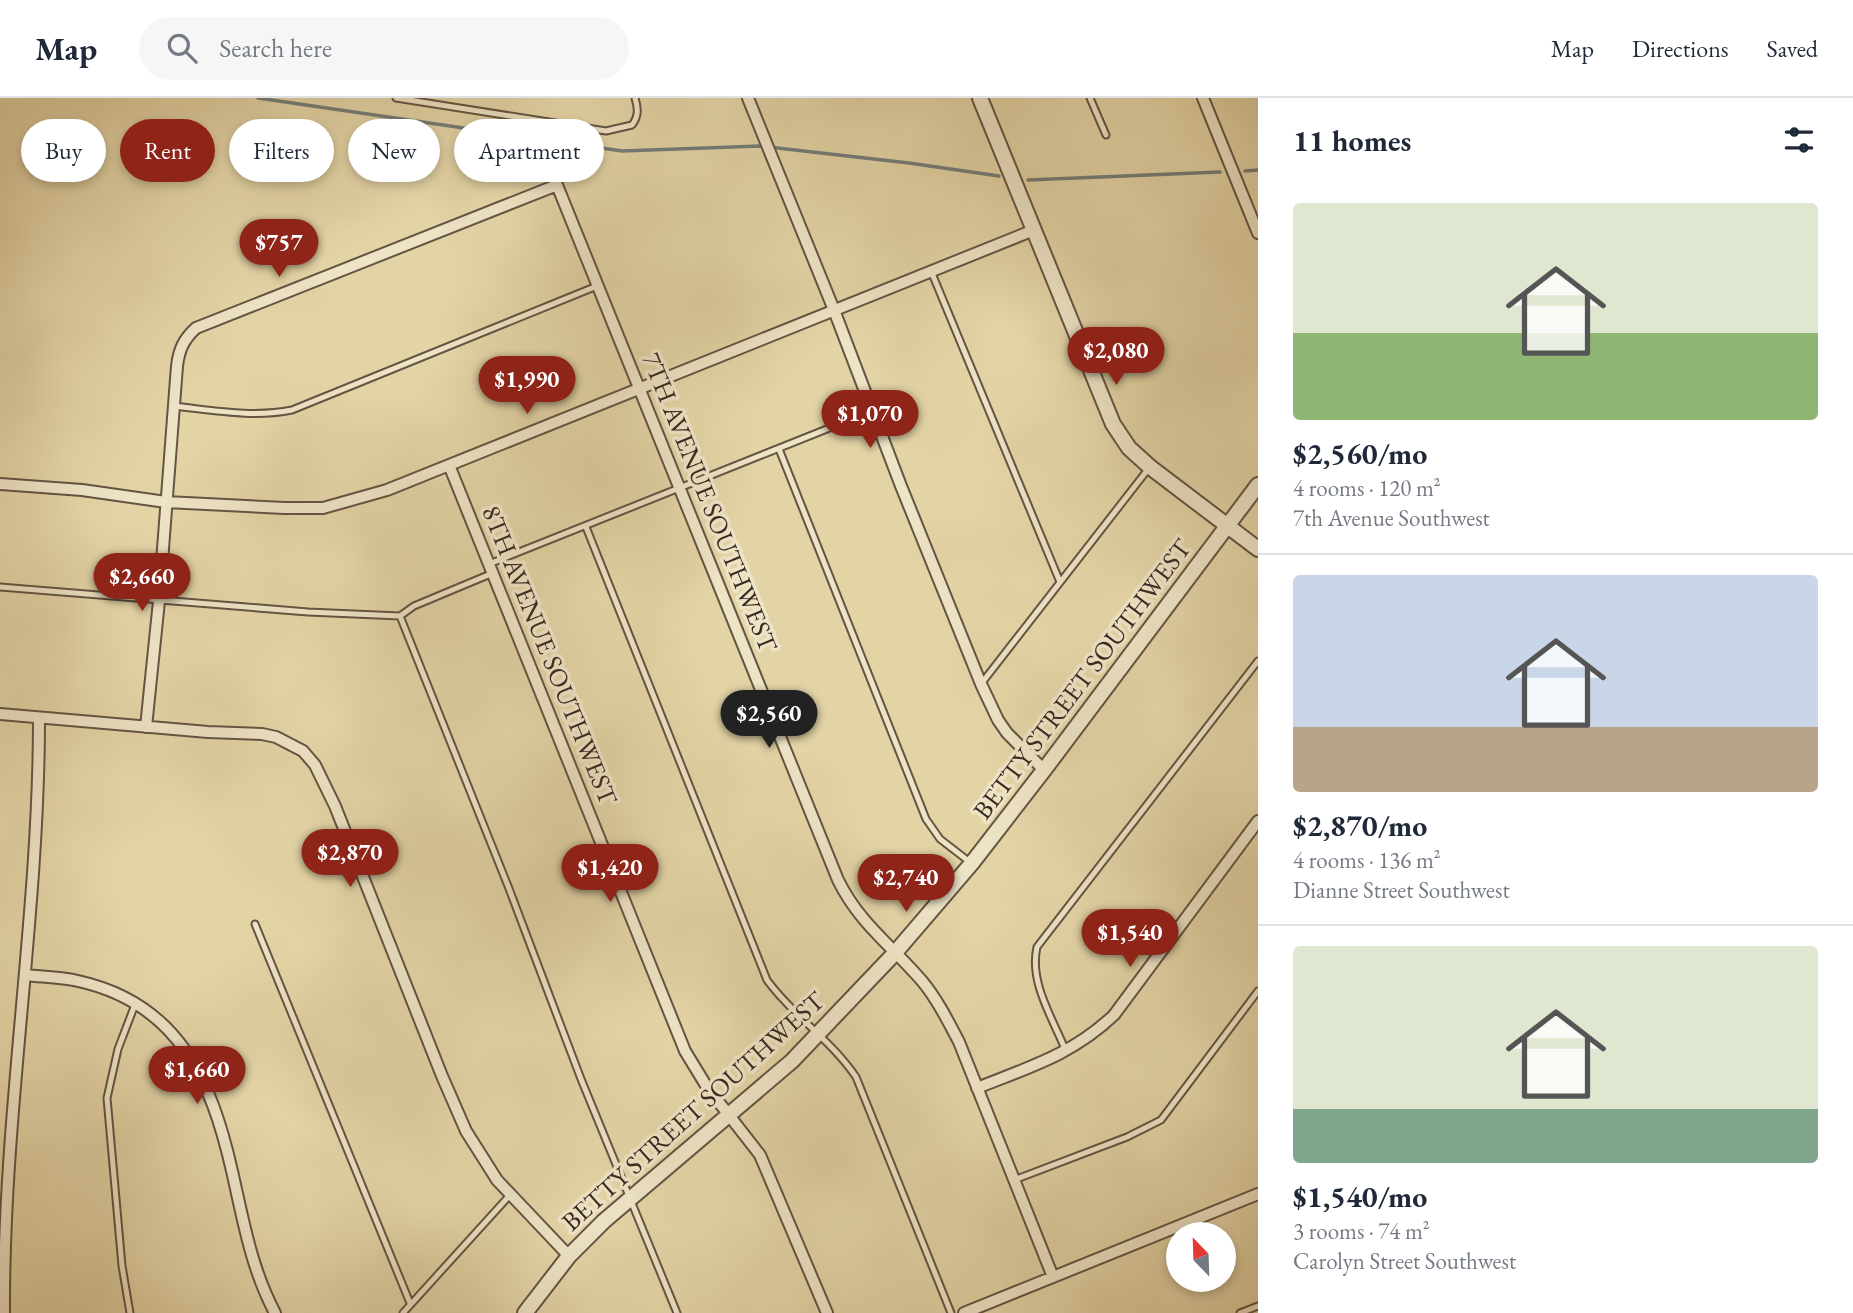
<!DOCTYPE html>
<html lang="en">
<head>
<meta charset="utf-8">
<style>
  :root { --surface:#fff; --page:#f6f6f7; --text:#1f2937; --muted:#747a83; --line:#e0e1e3; --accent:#8f2418 }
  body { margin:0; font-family:"EB Garamond",serif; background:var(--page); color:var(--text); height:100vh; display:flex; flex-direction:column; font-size:26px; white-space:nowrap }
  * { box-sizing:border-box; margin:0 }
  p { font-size:23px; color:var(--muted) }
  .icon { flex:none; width:38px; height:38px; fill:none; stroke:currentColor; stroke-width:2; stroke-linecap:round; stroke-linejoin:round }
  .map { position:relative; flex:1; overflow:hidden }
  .sheet { display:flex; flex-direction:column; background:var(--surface); width:595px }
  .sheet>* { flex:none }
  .top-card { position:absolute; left:21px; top:21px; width:665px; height:63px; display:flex; gap:14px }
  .needle { width:46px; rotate:337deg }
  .fabs { position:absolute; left:1166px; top:1124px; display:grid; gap:14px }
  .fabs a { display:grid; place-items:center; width:70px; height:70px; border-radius:50%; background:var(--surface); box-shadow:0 4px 10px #0003; font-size:35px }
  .price { position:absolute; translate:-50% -60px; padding:0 16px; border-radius:24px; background:var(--accent); color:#fff; font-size:23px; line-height:46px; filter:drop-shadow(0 2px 4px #0008) }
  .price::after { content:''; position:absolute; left:50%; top:42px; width:21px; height:16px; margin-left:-10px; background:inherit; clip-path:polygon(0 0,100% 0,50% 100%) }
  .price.selected { background:#222; color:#fff }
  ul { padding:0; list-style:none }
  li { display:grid; align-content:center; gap:14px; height:371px; padding:0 35px }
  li+li { border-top:2px solid var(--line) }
  li span { display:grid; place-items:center; height:217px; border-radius:7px; color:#555 }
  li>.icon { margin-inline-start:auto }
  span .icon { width:126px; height:126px; fill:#fffc; stroke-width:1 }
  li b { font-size:30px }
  h2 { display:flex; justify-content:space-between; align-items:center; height:84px; padding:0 35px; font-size:30px }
  .pill { padding:0 24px; border-radius:32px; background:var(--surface); box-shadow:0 4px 10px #0003; font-size:24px; line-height:63px }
  .pill.selected { background:var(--accent); color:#fff }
  header { display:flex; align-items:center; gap:42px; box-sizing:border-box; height:98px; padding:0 35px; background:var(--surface); border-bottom:2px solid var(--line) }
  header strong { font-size:33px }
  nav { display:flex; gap:38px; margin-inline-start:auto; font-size:24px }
  .search { width:490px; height:63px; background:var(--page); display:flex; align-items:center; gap:18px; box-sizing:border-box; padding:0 24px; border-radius:38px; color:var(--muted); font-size:26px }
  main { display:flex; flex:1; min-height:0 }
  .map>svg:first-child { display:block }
</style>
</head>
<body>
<header>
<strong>Map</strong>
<div class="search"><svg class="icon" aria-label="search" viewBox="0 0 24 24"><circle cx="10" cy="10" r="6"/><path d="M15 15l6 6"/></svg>Search here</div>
<nav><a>Map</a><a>Directions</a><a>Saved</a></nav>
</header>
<main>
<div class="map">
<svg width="1258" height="1215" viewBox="0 0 1258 1215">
  <rect width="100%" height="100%" fill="#e3d4a6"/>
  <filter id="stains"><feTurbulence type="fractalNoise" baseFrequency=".00286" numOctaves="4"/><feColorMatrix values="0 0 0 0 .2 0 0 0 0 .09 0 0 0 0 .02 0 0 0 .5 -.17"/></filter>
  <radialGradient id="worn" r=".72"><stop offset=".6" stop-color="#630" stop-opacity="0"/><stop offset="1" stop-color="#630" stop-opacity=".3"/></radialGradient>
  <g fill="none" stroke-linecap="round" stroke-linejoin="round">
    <!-- stream -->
    <path stroke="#747d79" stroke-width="3.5" d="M258,0L622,53L760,48L909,65L999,78
      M1245,73L1258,72
      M1028,82L1220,74"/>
    <defs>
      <path id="service" d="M396,0L606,33L632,27C639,18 638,10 635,0
        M1090,0L1106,37
        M931,173L1060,484
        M173,308C212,312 253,320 292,312L597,188
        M779,351L926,721L940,741L971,765
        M586,429L767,882C793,918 831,942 856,979L951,1215
        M489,466L872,313
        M0,489L308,514L400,518L414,508L493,475
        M400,518L508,788L581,981L677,1215
        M981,586L1149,370
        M255,826L410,1205
        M1065,951C1052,919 1029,884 1037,849L1258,563
        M1014,1082L1127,1039L1161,1022L1258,893
        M130,1215L122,1168L107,1000L118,951L136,904
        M403,1215L510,1097
        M1240,1215L1258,1208"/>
      <path id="minor" d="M748,0L834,212L901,388L981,586L998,622L1007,635L1044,672
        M1203,0L1258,135
        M449,367L685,953L707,989L760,1057L827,1215
        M0,386L82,392L166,404L284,410H323L387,392L1034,132
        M0,616L208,634L262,636L276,639L303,653L315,667L335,708L442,978L466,1033L497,1082L569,1158
        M146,629L159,503L177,268C179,251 184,241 196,230L557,87L838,782C859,825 892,848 922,883C937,901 948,923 959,944L1053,1179
        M25,877C43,879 61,879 78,883C178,905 211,981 232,1073C243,1121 251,1170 275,1215
        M977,990C1029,969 1072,957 1114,917L1258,723
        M4,1215C3,1016 39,819 39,621
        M964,1215L1258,1096"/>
      <path id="tertiary" d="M980,0L1113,326L1129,350L1150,369L1258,451
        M525,1215L569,1158L604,1123L792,963L894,856L972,765L1044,672L1258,387"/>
    </defs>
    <!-- service casing -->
    <use href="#service" stroke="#645443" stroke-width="9"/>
    <!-- minor casing -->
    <use href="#minor" stroke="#645443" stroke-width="14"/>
    <!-- tertiary casing -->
    <use href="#tertiary" stroke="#645443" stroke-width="18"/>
    <!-- service -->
    <use href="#service" stroke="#ede3c5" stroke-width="5"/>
    <!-- minor -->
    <use href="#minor" stroke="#ede3c5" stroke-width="10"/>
    <!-- tertiary -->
    <use href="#tertiary" stroke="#ede3c5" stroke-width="14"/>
  </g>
  <g text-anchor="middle" stroke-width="7" stroke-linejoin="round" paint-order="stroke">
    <!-- street labels -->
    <g font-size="26" fill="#3a2922" stroke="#ede3c5">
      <text transform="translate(710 404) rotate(68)" y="9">7TH AVENUE SOUTHWEST</text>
      <text transform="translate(550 557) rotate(68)" y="9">8TH AVENUE SOUTHWEST</text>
      <text transform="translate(1082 581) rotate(-53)" y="9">BETTY STREET SOUTHWEST</text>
      <text transform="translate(693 1013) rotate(-42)" y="9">BETTY STREET SOUTHWEST</text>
    </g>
  </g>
  <rect width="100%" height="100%" filter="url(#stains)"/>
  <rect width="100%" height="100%" fill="url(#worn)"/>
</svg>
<div class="fabs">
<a><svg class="needle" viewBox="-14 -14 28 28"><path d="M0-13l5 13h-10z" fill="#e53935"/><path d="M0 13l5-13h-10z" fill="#747a83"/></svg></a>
</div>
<b class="price" style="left:279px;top:181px">$757</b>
<b class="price" style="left:1116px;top:289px">$2,080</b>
<b class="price" style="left:527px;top:318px">$1,990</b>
<b class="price" style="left:870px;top:352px">$1,070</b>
<b class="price" style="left:142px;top:515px">$2,660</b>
<b class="price selected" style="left:769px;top:652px">$2,560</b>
<b class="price" style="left:350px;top:791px">$2,870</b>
<b class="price" style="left:610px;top:806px">$1,420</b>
<b class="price" style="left:906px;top:816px">$2,740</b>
<b class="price" style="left:1130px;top:871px">$1,540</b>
<b class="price" style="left:197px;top:1008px">$1,660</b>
<div class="top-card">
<a class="pill">Buy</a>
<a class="pill selected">Rent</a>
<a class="pill">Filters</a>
<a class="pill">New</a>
<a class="pill">Apartment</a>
</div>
</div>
<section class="sheet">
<h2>11 homes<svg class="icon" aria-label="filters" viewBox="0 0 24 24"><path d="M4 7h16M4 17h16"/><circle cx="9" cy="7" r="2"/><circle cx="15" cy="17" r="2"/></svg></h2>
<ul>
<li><span style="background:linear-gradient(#dfe7d0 60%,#8fb573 0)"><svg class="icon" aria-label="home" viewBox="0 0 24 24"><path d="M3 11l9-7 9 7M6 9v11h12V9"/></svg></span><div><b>$2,560/mo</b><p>4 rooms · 120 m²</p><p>7th Avenue Southwest</p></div></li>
<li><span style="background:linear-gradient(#c9d6e8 70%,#b9a48a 0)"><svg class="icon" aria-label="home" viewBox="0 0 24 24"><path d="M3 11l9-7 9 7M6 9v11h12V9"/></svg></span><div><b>$2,870/mo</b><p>4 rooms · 136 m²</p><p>Dianne Street Southwest</p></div></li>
<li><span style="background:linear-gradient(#dfe7d0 75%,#7fa58c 0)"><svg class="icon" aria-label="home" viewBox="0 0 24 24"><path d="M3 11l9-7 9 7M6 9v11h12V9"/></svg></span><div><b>$1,540/mo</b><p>3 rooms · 74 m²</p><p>Carolyn Street Southwest</p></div></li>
</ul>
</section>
</main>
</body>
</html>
